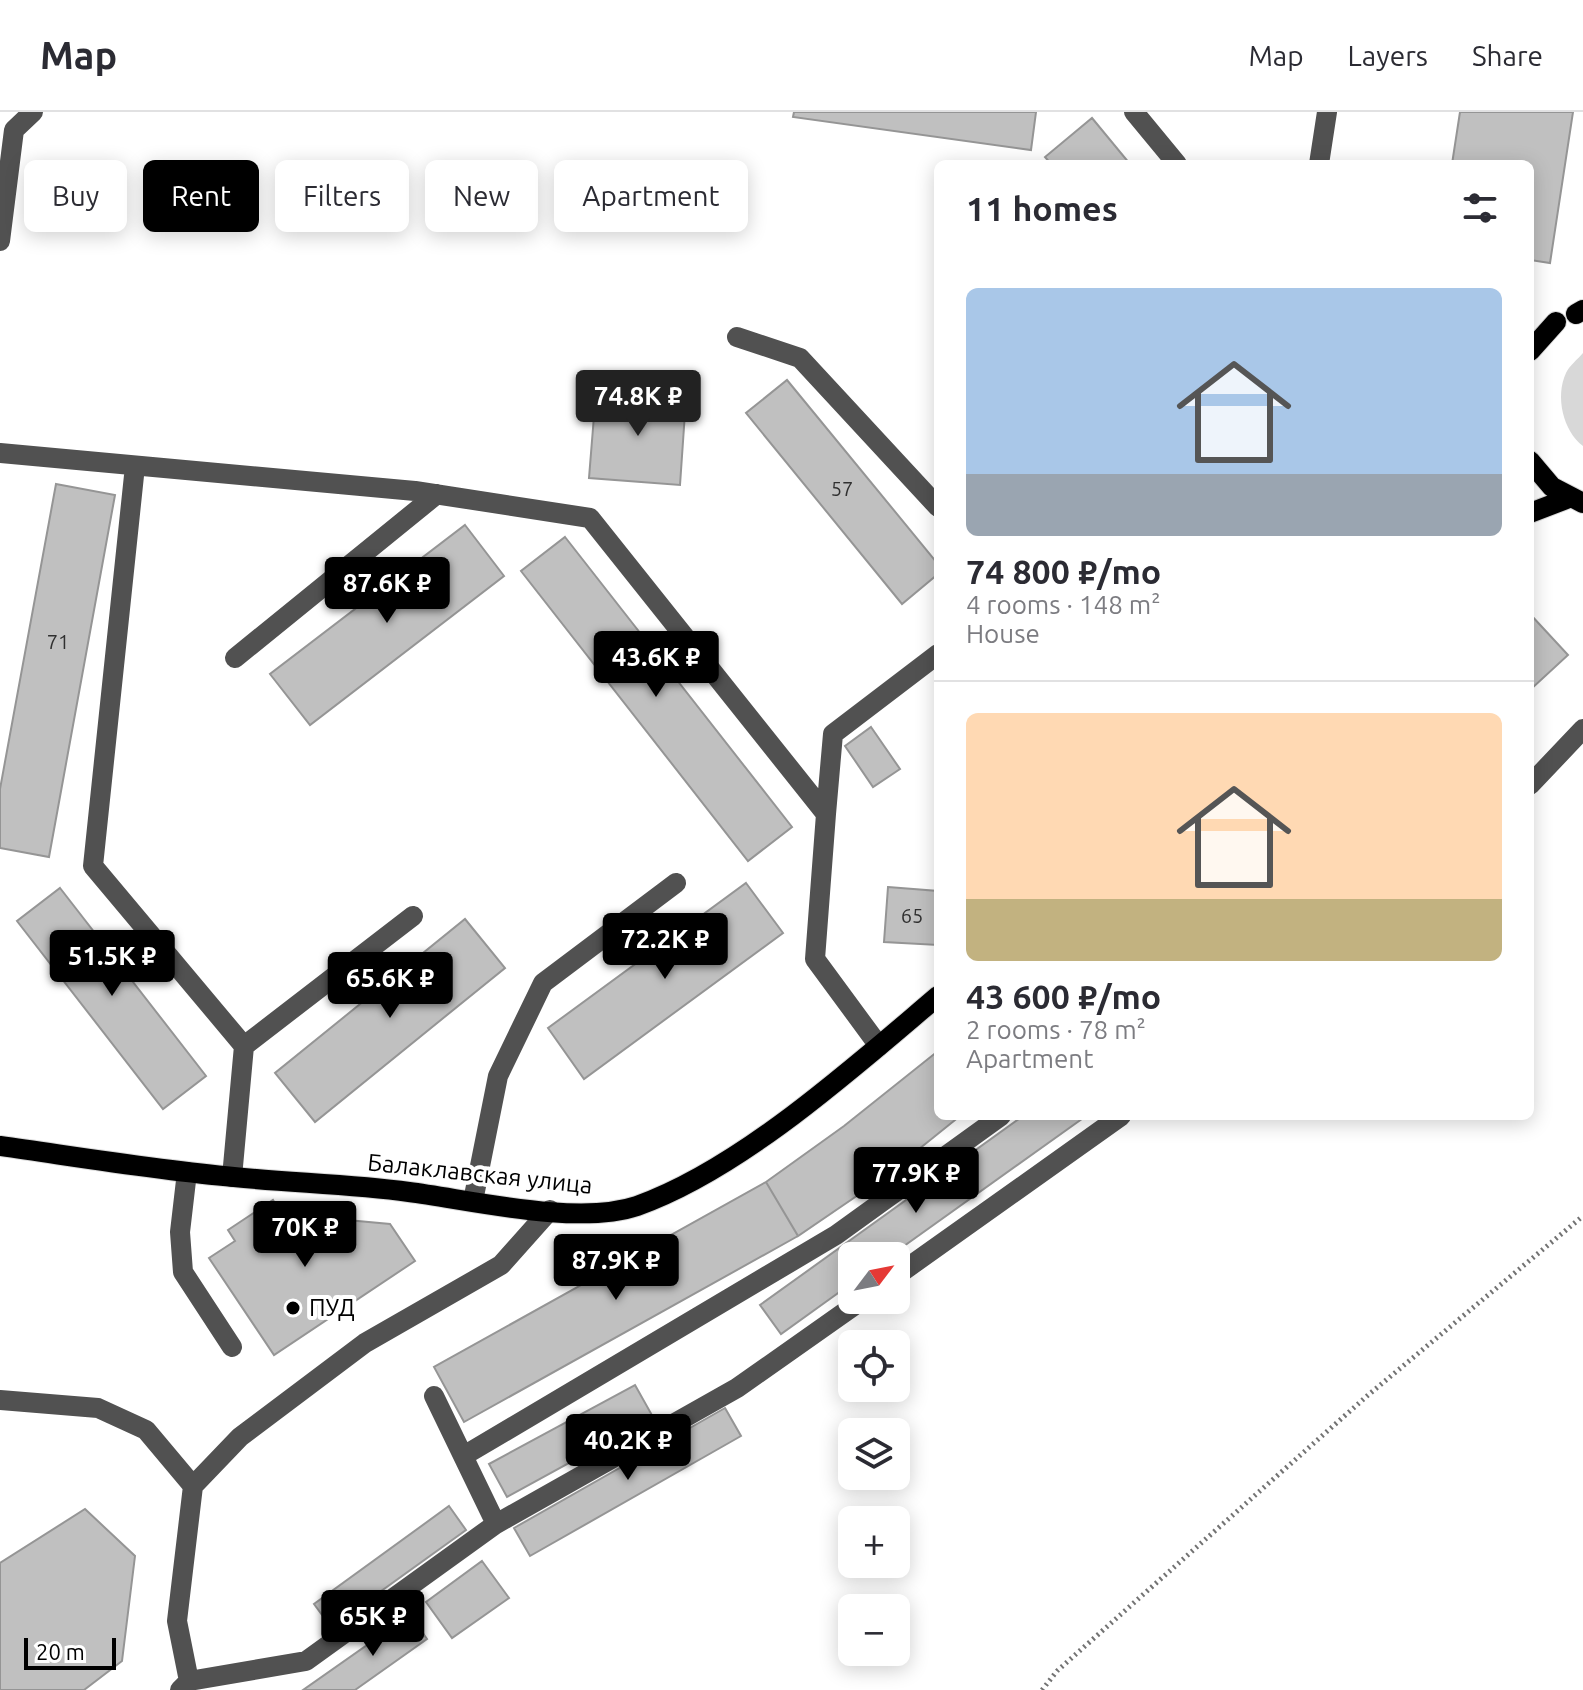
<!DOCTYPE html>
<html lang="en">
<head>
<meta charset="utf-8">
<style>
  :root { --surface:#fff; --page:#f7f7f7; --text:#2b2b33; --muted:#7c7c81; --line:#e1e1e2; --accent:#000 }
  body { margin:0; font-family:Ubuntu,sans-serif; background:var(--page); color:var(--text); height:100vh; display:flex; flex-direction:column; font-size:30px; white-space:nowrap }
  * { box-sizing:border-box; margin:0 }
  p { font-size:26px; color:var(--muted) }
  .icon { flex:none; width:44px; height:44px; fill:none; stroke:currentColor; stroke-width:2; stroke-linecap:round; stroke-linejoin:round }
  .map { position:relative; flex:1; overflow:hidden }
  .side { position:absolute; left:934px; top:48px; width:600px; height:960px; display:flex; flex-direction:column; background:var(--surface); border-radius:12px; box-shadow:0 4px 20px #0003 }
  .side>* { flex:none }
  .guide { position:absolute; left:24px; top:48px; width:760px; height:72px; display:flex; gap:16px }
  .needle { width:52px; rotate:58deg }
  .controls { position:absolute; left:838px; top:1130px; display:grid; gap:16px }
  .controls a { display:grid; place-items:center; width:72px; height:72px; border-radius:12px; background:var(--surface); box-shadow:0 4px 20px #0003; font-size:40px }
  .scale { position:absolute; left:24px; bottom:20px; width:92px; box-sizing:border-box; padding-left:8px; border:4px solid #000; border-top:0; font-size:22px; line-height:28px; white-space:nowrap; color:#000; -webkit-text-stroke:6px #fff; paint-order:stroke }
  .price { position:absolute; translate:-50% -68px; padding:0 18px; border-radius:8px; background:var(--accent); color:#fff; font-size:26px; line-height:52px; filter:drop-shadow(0 2px 4px #0008) }
  .price::after { content:''; position:absolute; left:50%; top:48px; width:24px; height:18px; margin-left:-12px; background:inherit; clip-path:polygon(0 0,100% 0,50% 100%) }
  .price.selected { background:#222; color:#fff }
  ul { padding:0; list-style:none }
  li { display:grid; align-content:center; gap:16px; height:424px; padding:0 32px }
  li+li { border-top:2px solid var(--line) }
  li span { display:grid; place-items:center; height:248px; border-radius:12px; color:#555 }
  li>.icon { margin-inline-start:auto }
  span .icon { width:144px; height:144px; fill:#fffc; stroke-width:1 }
  li b { font-size:34px }
  h2 { display:flex; justify-content:space-between; align-items:center; height:96px; padding:0 32px; font-size:34px }
  .tag { padding:0 28px; border-radius:12px; background:var(--surface); box-shadow:0 4px 20px #0003; font-size:28px; line-height:72px }
  .tag.selected { background:var(--accent); color:#fff }
  header { display:flex; align-items:center; gap:48px; box-sizing:border-box; height:112px; padding:0 40px; background:var(--surface); border-bottom:2px solid var(--line) }
  header strong { font-size:38px }
  nav { display:flex; gap:44px; margin-inline-start:auto; font-size:28px }
  .map>svg:first-child { display:block }
</style>
</head>
<body>
<header>
<strong>Map</strong>
<nav><a>Map</a><a>Layers</a><a>Share</a></nav>
</header>
<div class="map">
<svg width="1583" height="1578" viewBox="0 0 1583 1578">
  <rect width="100%" height="100%" fill="#fff"/>
  <!-- green -->
  <path fill="#d8d8d8" d="M1583,241V334C1563,319 1555,284 1566,261C1569,254 1578,247 1583,241Z"/>
  <!-- building -->
  <path fill="#c0c0c0" stroke="#959595" stroke-width="2" d="M794,0H1036L1031,38L793,5Z
    M1460,0H1573L1550,151L1530,148V52H1452Z
    M1092,6L1130,52H1051L1045,45Z
    M787,268L938,452V462L902,492L746,301Z
    M596,279L686,286L680,373L589,366Z
    M56,372L115,383L49,745L0,736V677Z
    M465,413L504,464L310,613L270,562Z
    M565,425L792,715L748,749L521,459Z
    M1530,502L1568,543L1530,578Z
    M871,615L900,657L873,675L845,634Z
    M746,771L783,821L584,967L548,916Z
    M888,775L938,779V833L884,830Z
    M60,776L206,964L163,997L17,809Z
    M465,807L505,856L315,1010L275,961Z
    M938,939V1004H960L883,1066L798,1124L766,1070L844,1014Z
    M1023,1004H1086L890,1144H852V1171L781,1222L760,1193Z
    M766,1070L798,1124L464,1310L434,1255Z
    M273,1088L282,1102L390,1112L415,1149L274,1243L209,1146L235,1129L228,1118Z
    M635,1273L653,1305L507,1385L489,1352Z
    M725,1296L741,1324L530,1444L514,1416Z
    M449,1394L466,1418L331,1515L314,1492Z
    M85,1397L135,1444L122,1549L84,1578H0V1451Z
    M482,1449L509,1486L452,1526L426,1490Z
    M410,1503L427,1527L355,1578H303Z"/>
  <g fill="none" stroke-linecap="round" stroke-linejoin="round">
    <defs>
      <path id="major" d="M1576,202L1583,198
        M1530,239L1556,210
        M1530,349L1552,375L1583,391
        M1530,401L1569,386
        M0,1034C78,1045 156,1058 234,1065C292,1071 351,1072 409,1080C471,1088 578,1114 637,1094C741,1057 854,955 938,884"/>
    </defs>
    <!-- major casing -->
    <use href="#major" stroke="#dbdbdb" stroke-width="22"/>
    <!-- path -->
    <path stroke="#737373" stroke-width="5" stroke-dasharray="2 4" stroke-linecap="butt" d="M1042,1578L1057,1559L1367,1284L1583,1104"/>
    <!-- minor -->
    <path stroke="#515151" stroke-width="20" d="M1134,0L1177,52
      M1319,52L1327,0
      M0,129L14,18L33,0
      M737,225L800,246L938,395
      M0,341L415,379L590,406L826,702L815,847L879,934
      M135,354L93,754L244,934
      M235,546L437,382
      M1530,673L1583,617
      M826,702L833,622L938,542
      M187,1060L180,1120L183,1160L232,1235
      M232,1065L244,934L413,804
      M473,1089L498,964L543,871L676,771
      M896,1164L1121,1004
      M434,1284L496,1412
      M0,1288L98,1296L146,1318L193,1374L177,1509L189,1569
      M465,1343L836,1123L1001,1004
      M193,1374L240,1325L365,1231L501,1153L550,1098
      M180,1578L189,1569L306,1549L496,1412L737,1276L862,1188"/>
    <!-- major -->
    <use href="#major" stroke="#000" stroke-width="20"/>
  </g>
  <!-- markers -->
  <circle fill="#000" stroke="#fff" stroke-width="3" cx="293" cy="1196" r="8"/>
  <g text-anchor="middle" stroke-width="8" stroke-linejoin="round" paint-order="stroke">
    <!-- number labels -->
    <g font-size="20" fill="#303030">
      <text x="842" y="384">57</text>
      <text x="58" y="537">71</text>
      <text x="912" y="811">65</text>
    </g>
    <!-- street labels -->
    <g font-size="24" fill="#000" stroke="#fff">
      <text transform="translate(480 1062) rotate(6)" y="8">Балаклавская улица</text>
    </g>
    <!-- poi labels -->
    <g font-size="24" fill="#000" stroke="#fff" text-anchor="start">
      <text x="309" y="1204">ПУД</text>
    </g>
  </g>
</svg>
<div class="controls">
<a><svg class="needle" viewBox="-14 -14 28 28"><path d="M0-13l5 13h-10z" fill="#e53935"/><path d="M0 13l5-13h-10z" fill="#7c7c81"/></svg></a>
<a><svg class="icon" aria-label="locate" viewBox="0 0 24 24"><circle cx="12" cy="12" r="6"/><path d="M12 2v4M12 18v4M2 12h4M18 12h4"/></svg></a>
<a><svg class="icon" aria-label="layers" viewBox="0 0 24 24"><path d="M12 4l9 5-9 5-9-5zM3 14l9 5 9-5"/></svg></a>
<a>+</a>
<a>−</a>
</div>
<div class="scale">20 m</div>
<b class="price selected" style="left:638px;top:326px">74.8K ₽</b>
<b class="price" style="left:387px;top:513px">87.6K ₽</b>
<b class="price" style="left:656px;top:587px">43.6K ₽</b>
<b class="price" style="left:665px;top:869px">72.2K ₽</b>
<b class="price" style="left:112px;top:886px">51.5K ₽</b>
<b class="price" style="left:390px;top:908px">65.6K ₽</b>
<b class="price" style="left:916px;top:1103px">77.9K ₽</b>
<b class="price" style="left:305px;top:1157px">70K ₽</b>
<b class="price" style="left:616px;top:1190px">87.9K ₽</b>
<b class="price" style="left:628px;top:1370px">40.2K ₽</b>
<b class="price" style="left:373px;top:1546px">65K ₽</b>
<div class="guide">
<a class="tag">Buy</a>
<a class="tag selected">Rent</a>
<a class="tag">Filters</a>
<a class="tag">New</a>
<a class="tag">Apartment</a>
</div>
<section class="side">
<h2>11 homes<svg class="icon" aria-label="filters" viewBox="0 0 24 24"><path d="M4 7h16M4 17h16"/><circle cx="9" cy="7" r="2"/><circle cx="15" cy="17" r="2"/></svg></h2>
<ul>
<li><span style="background:linear-gradient(#a9c7e8 75%,#9aa5b1 0)"><svg class="icon" aria-label="home" viewBox="0 0 24 24"><path d="M3 11l9-7 9 7M6 9v11h12V9"/></svg></span><div><b>74 800 ₽/mo</b><p>4 rooms · 148 m²</p><p>House</p></div></li>
<li><span style="background:linear-gradient(#ffd9b3 75%,#c2b280 0)"><svg class="icon" aria-label="home" viewBox="0 0 24 24"><path d="M3 11l9-7 9 7M6 9v11h12V9"/></svg></span><div><b>43 600 ₽/mo</b><p>2 rooms · 78 m²</p><p>Apartment</p></div></li>
</ul>
</section>
</div>
</body>
</html>
